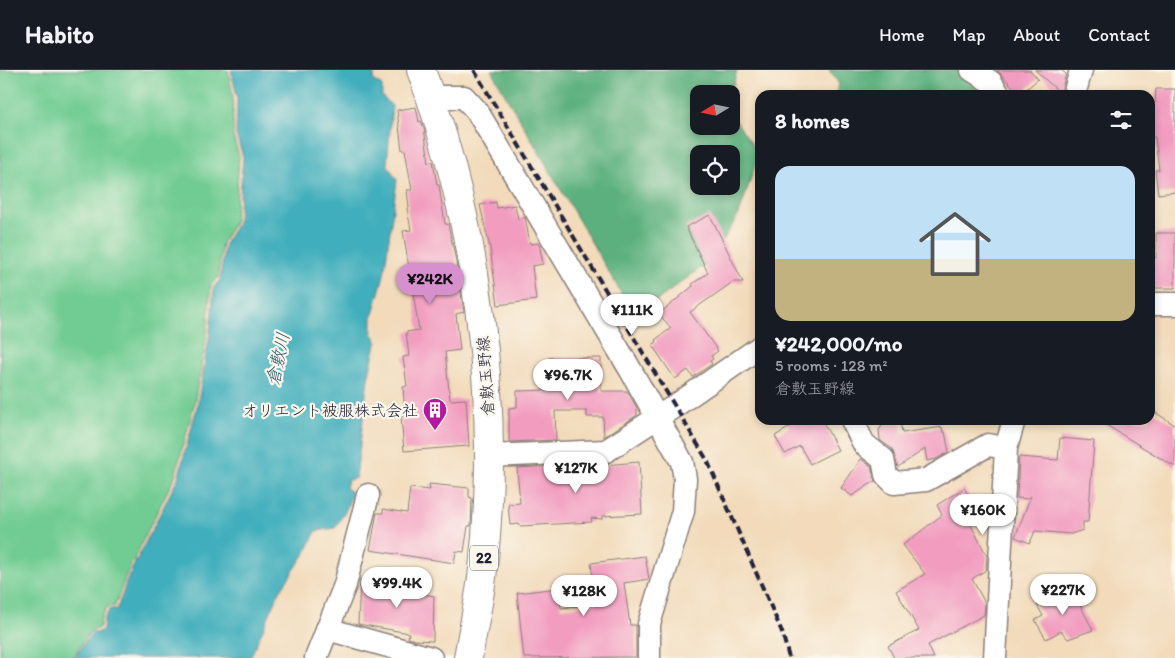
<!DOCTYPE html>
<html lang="en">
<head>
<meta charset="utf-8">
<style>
  :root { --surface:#171b24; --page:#20242c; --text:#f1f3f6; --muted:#9ea1a6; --line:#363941; --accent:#d690ce }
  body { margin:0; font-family:Itim,"Klee One",sans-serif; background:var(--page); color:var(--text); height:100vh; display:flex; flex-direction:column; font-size:19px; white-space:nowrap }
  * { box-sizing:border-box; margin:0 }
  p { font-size:16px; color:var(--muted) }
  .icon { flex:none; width:28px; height:28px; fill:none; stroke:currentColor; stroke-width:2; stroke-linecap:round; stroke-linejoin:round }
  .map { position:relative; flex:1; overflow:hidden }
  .drawer { position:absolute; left:755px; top:20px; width:400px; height:335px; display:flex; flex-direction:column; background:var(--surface); border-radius:15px; box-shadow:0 2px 8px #0003 }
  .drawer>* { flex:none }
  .needle { width:32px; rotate:260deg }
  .buttons { position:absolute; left:690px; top:15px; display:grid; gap:10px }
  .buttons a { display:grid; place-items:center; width:50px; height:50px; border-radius:10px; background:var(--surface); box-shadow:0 2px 8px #0003; font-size:25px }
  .price { position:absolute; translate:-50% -42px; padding:0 11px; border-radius:18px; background:#fff; color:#222; font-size:16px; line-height:32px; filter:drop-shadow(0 1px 2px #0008) }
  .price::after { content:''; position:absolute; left:50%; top:30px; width:15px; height:11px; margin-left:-8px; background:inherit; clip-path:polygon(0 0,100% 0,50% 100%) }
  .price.active { background:var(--accent); color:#111 }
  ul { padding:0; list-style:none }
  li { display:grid; align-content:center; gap:10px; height:265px; padding:0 20px }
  li span { display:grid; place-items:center; height:155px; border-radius:15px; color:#555 }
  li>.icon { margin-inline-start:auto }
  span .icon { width:90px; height:90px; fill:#fffc; stroke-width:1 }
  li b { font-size:21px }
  h2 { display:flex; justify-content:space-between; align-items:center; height:60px; padding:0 20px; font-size:21px }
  header { display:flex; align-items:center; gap:30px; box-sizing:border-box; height:70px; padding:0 25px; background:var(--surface); border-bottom:1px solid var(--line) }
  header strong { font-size:24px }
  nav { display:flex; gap:28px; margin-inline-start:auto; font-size:18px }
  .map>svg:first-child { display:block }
</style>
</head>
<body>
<header>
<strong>Habito</strong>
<nav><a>Home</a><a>Map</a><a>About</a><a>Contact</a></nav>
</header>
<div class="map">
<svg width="1175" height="588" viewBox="0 0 1175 588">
  <rect width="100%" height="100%" fill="#fbf7ec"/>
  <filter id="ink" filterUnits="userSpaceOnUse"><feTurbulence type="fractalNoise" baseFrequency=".02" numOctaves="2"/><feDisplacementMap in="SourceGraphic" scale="10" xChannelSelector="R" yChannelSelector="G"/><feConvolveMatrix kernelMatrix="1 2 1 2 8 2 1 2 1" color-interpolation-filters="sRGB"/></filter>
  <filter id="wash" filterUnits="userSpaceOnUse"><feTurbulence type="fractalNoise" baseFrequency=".0096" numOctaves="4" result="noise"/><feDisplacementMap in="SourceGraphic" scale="20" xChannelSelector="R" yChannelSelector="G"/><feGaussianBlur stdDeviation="1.12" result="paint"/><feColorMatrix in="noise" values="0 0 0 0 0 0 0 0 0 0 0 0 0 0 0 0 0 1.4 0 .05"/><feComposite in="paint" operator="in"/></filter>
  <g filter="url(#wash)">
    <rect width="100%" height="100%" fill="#f2daba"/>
    <!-- green -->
    <path fill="#71cc93" stroke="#4a7767" d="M0,0H228L233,27V66L239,86L235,151L222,173L218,208L211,215L207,263L194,335L175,406L127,503L115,536L107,537L101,548L100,557L89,563L72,588H0Z"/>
    <!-- forest -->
    <path fill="#5cb07d" stroke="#3f695c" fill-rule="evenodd" d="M491,0H737L731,24H699V56H731V44L759,84L739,144L710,191L635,247ZM699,84H731V116H699Z
      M829,0H958L980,13L985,25H836L839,14Z"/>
    <!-- water -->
    <path fill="#3faebc" stroke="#30687c" d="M231,0H375L373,10L382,16V26L392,36L387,94L397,110L384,205L372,248V263L377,270L368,308L356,408L348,410L346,418L352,423L346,440L335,458L316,461L306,482L280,521L250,588H74L90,565L103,560L104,549L110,539H117L129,505L178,408L197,337L210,262L214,217L220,210L225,173L238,152L243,87L236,65L237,27Z"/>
    <g id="blocks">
      <!-- building -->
      <path fill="#f29dc0" d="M997,0H1030L1038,9L1020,25Z
        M1035,0H1061L1066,4L1062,18L1059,22Z
        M1156,19H1175V122L1158,124L1155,100H1159L1155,67H1150V34L1155,33Z
        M416,37L419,52L421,51L424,58L429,92L433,91L437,115H439L445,154H448L455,186L464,242L456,244L460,280L445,282L450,330L466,329L469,376L404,381L401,346H405L403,317L407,316L403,287L409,286L406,262L419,260L403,161L411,160L407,138L409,137L407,120H412L405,80H402L397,40Z
        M496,132L497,138L515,135L518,149L525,147L530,174L539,173L543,194L532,196L536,230L498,235L490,178L480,135Z
        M710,145L743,212H733L690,242L718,281L711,286L713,289L710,291L712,294L693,307L688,300L675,309L652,275L657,272L655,270L671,258L659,244L693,216L692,214L708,203L686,157Z
        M1156,163H1175V218H1150V188H1156Z
        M549,288H601V321H627L637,338V345L604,367L603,347H587V341H555L556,370L509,372V338L517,337V321L549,320Z
        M1150,339L1175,355V397L1098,350H1150Z
        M786,350H822L838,380L810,394L800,376L785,384L775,366L790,357Z
        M886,350H900L902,363L942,357L943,362H945L949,382L936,389L927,391L925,379L898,397L892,379L880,370L879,360Z
        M1060,368L1094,371L1088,452H1083V460L1071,464L1035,461L1030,473L1015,467L1031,426L1027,429L1017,428L1019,387L1058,390Z
        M861,389L871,396L875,411L852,426L841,418Z
        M639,392L642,444L602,446V449L591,448L592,452L520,456L519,454L510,455L508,434L520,433L517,398L557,396V399Z
        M429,414L469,418V427L472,428L471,456H468L464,482L456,481L454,493L370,480L377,443H383V439L407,443L410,418L430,420Z
        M964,418L989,456L967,447L987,486L986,500L972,509L985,533L984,545L928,575L934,588H894L888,576L919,560L896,521L925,504L903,475L942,445L937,435Z
        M645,486L649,509L624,513L630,555H636V587L524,588L517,523L558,518L561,538L596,534L591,493Z
        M360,510L425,519L424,524L434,526L433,571L415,570L408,568L409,563L358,554Z
        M1070,516L1093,560L1068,569L1061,561L1046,569L1035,550L1043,546L1037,535Z"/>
    </g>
  </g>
  <g filter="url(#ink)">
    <use href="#blocks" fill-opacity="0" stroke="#8a7e7a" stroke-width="1"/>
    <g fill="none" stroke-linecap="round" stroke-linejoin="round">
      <defs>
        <path id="street" d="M972,0L991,12L999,25
          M1074,25L1081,0
          M430,27H464L477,41L630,299L682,392L685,409L683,441L649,554V588
          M1150,234H1175
          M852,350L864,374L883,389L886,405L894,413L926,410L988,375L1006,378
          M489,386L606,381L675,336L760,277
          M327,559L431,588
          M316,588L345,515L368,425
          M995,588L1006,378L1014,350"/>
        <path id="primary" d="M421,0C478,158 501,331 483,499C480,528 473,558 468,588"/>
      </defs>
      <!-- street casing -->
      <use href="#street" stroke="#8a7e7a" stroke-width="25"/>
      <!-- primary casing -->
      <use href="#primary" stroke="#8a7e7a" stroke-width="30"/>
      <!-- street -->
      <use href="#street" stroke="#fff" stroke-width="22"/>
      <!-- primary -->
      <use href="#primary" stroke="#fff" stroke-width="28"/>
      <!-- rail -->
      <path stroke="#22223b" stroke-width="4" stroke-dasharray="8 4" stroke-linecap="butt" d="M474,0L707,390L782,562L789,588"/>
    </g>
  </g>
  <!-- icons -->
  <defs>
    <symbol id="building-pin" viewBox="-11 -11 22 30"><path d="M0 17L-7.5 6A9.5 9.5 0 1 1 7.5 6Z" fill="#b5179e" stroke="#fbf7ec"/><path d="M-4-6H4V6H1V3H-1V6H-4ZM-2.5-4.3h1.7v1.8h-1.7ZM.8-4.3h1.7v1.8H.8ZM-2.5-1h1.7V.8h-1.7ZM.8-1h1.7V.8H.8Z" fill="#fff"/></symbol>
  </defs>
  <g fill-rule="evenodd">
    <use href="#building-pin" x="421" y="326" width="28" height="38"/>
  </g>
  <g text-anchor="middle" stroke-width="4.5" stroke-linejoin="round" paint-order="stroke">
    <!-- shield labels -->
    <rect fill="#fbf7ec" stroke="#636270" stroke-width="1" x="470" y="475.5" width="28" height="25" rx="4"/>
    <g font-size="15" font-weight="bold" fill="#22223b">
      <text x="484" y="493">22</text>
    </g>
    <!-- street labels -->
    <g font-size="16" fill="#22223b" stroke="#fbf7ec">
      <text transform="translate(485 306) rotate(-94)" y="6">倉敷玉野線</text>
    </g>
    <!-- poi labels -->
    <g font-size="16" fill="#22223b" stroke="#fbf7ec" text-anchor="end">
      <text x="418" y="346">オリエント被服株式会社</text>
    </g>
    <!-- water labels -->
    <g font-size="18" font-style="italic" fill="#2e5a6f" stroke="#fbf7ec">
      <text transform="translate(278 289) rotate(-78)" y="6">倉敷川</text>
    </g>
  </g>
</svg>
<div class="buttons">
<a><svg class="needle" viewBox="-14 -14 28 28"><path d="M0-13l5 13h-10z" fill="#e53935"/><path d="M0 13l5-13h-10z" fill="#9ea1a6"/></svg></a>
<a><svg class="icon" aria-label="locate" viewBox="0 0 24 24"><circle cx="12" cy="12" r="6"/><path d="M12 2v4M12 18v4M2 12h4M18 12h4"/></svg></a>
</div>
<b class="price active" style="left:430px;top:235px">¥242K</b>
<b class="price" style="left:632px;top:266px">¥111K</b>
<b class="price" style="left:568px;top:331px">¥96.7K</b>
<b class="price" style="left:576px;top:424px">¥127K</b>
<b class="price" style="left:983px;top:466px">¥160K</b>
<b class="price" style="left:397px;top:539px">¥99.4K</b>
<b class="price" style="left:1063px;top:546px">¥227K</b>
<b class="price" style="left:584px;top:547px">¥128K</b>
<section class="drawer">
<h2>8 homes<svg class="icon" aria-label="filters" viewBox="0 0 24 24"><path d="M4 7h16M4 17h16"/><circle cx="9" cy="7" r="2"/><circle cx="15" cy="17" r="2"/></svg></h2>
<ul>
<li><span style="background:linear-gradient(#bfe0f5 60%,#c2b280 0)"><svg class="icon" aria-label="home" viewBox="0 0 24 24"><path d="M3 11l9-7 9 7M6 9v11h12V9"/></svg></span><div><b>¥242,000/mo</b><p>5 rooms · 128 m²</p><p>倉敷玉野線</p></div></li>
</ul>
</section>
</div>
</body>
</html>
